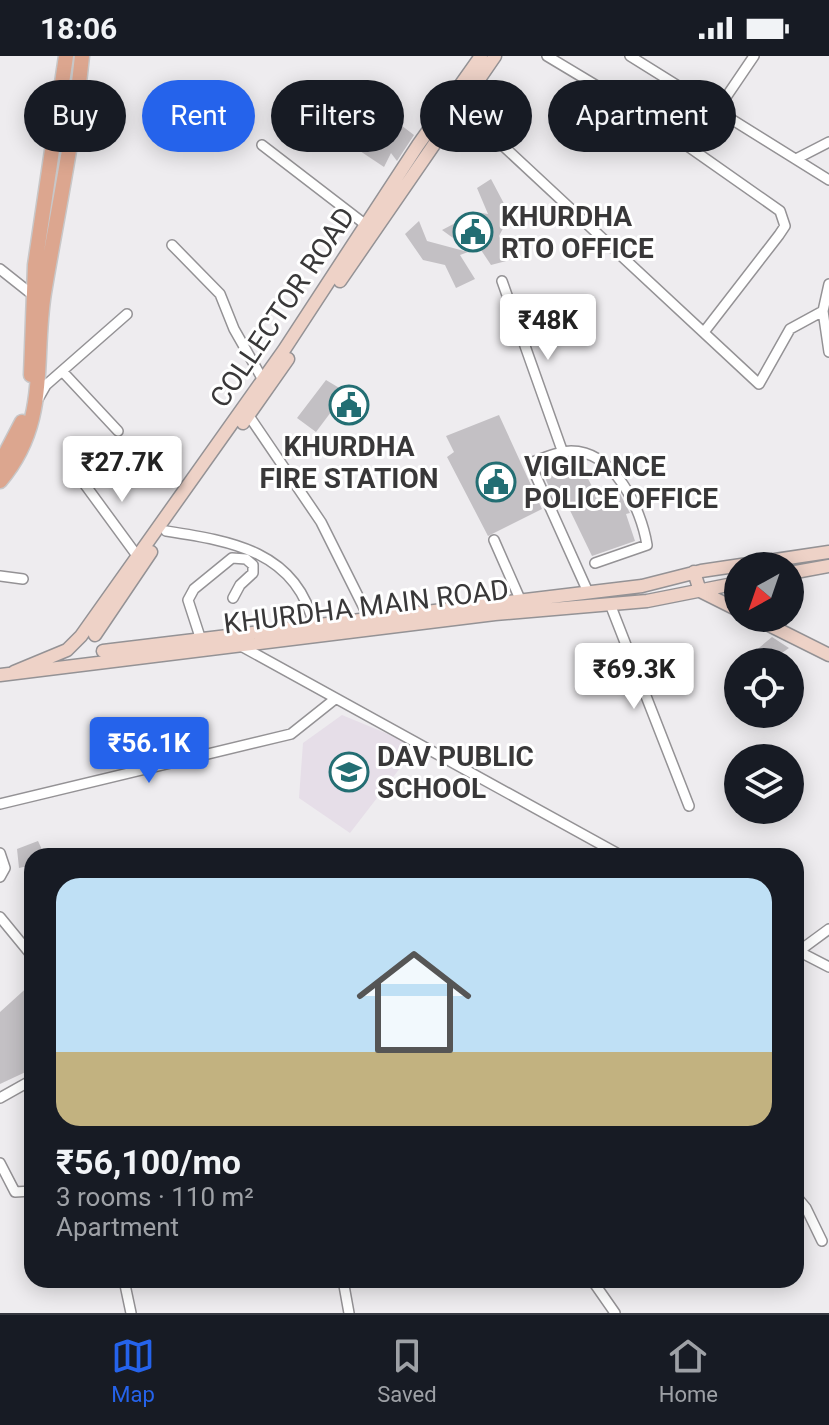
<!DOCTYPE html>
<html lang="en">
<head>
<meta charset="utf-8">
<style>
  :root { --surface:#171b24; --page:#20242c; --text:#f1f3f6; --muted:#9ea1a6; --line:#363941; --accent:#2563eb }
  body { margin:0; font-family:Roboto,sans-serif; background:var(--page); color:var(--text); height:100vh; display:flex; flex-direction:column; font-size:30px; white-space:nowrap }
  * { box-sizing:border-box; margin:0 }
  p { font-size:26px; color:var(--muted) }
  .icon { flex:none; width:44px; height:44px; fill:none; stroke:currentColor; stroke-width:2; stroke-linecap:round; stroke-linejoin:round }
  .map { position:relative; flex:1; overflow:hidden }
  .panel { position:absolute; left:24px; top:792px; width:780px; height:440px; display:flex; flex-direction:column; background:var(--surface); border-radius:24px; box-shadow:0 4px 20px #0003 }
  .panel>* { flex:none }
  .guide { position:absolute; left:24px; top:24px; width:782px; height:72px; display:flex; gap:16px }
  .needle { width:52px; rotate:220deg }
  .buttons { position:absolute; left:724px; top:496px; display:grid; gap:16px }
  .buttons a { display:grid; place-items:center; width:80px; height:80px; border-radius:50%; background:var(--surface); box-shadow:0 4px 20px #0003; font-size:40px }
  .price { position:absolute; translate:-50% -68px; padding:0 18px; border-radius:8px; background:#fff; color:#222; font-size:26px; line-height:52px; filter:drop-shadow(0 2px 4px #0008) }
  .price::after { content:''; position:absolute; left:50%; top:48px; width:24px; height:18px; margin-left:-12px; background:inherit; clip-path:polygon(0 0,100% 0,50% 100%) }
  .price.current { background:var(--accent); color:#fff }
  ul { padding:0; list-style:none }
  li { display:grid; align-content:center; gap:16px; height:424px; padding:0 32px }
  li+li { border-top:2px solid var(--line) }
  li span { display:grid; place-items:center; height:248px; border-radius:24px; color:#555 }
  li>.icon { margin-inline-start:auto }
  span .icon { width:144px; height:144px; fill:#fffc; stroke-width:1 }
  li b { font-size:34px }
  .chip { padding:0 28px; border-radius:36px; background:var(--surface); box-shadow:0 4px 20px #0003; font-size:28px; line-height:72px }
  .chip.current { background:var(--accent); color:#fff }
  .status { display:flex; justify-content:space-between; align-items:center; height:56px; padding:0 40px; background:var(--surface); direction:ltr }
  .status svg { height:22px; fill:currentColor }
  .tab-bar { display:flex; justify-content:space-around; align-items:center; height:112px; border-top:2px solid var(--line); background:var(--surface); font-size:22px; color:var(--muted) }
  .tab-bar a { display:grid; justify-items:center; gap:4px }
  .tab-bar .current { color:var(--accent) }
  .map>svg:first-child { display:block }
</style>
</head>
<body>
<div class="status"><b>18:06</b><svg viewBox="0 0 49 12"><path d="M0 12V9h3v3zM5 12V6h3v6zM10 12V3h3v9zM15 12V0h3v12zM26 1h20v11H26zM47 4h2v5h-2z"/></svg></div>
<div class="map">
<svg width="829" height="1257" viewBox="0 0 829 1257">
  <rect width="100%" height="100%" fill="#eeecef"/>
  <!-- built -->
  <path fill="#e6dee8" d="M342,659L417,690L350,777L299,742L303,687Z"/>
  <!-- building -->
  <path fill="#c3c0c4" d="M385,57L414,79L397,105L391,97L384,111L360,95Z
    M491,123L510,159L499,180L510,204L491,209L479,191L471,195L442,174L465,162L471,173L475,156L488,158L477,132Z
    M419,165L427,185L468,196L460,199L475,223L456,232L445,209L423,204L405,178Z
    M326,324L346,336L316,376L297,362Z
    M499,359L542,453L488,480L447,401L454,396L446,380Z
    M578,404L594,434L614,429L617,432L630,457L626,458L635,485L592,500L564,442H554L546,424L548,418Z
    M772,581L789,592L769,606H742Z
    M38,785L45,800H32V809L19,812L17,793Z
    M32,927V1013L0,1028V956Z"/>
  <g fill="none" stroke-linecap="round" stroke-linejoin="round">
    <defs>
      <path id="minor" d="M547,0L632,51L780,155L785,170L779,179L704,276
        M630,0L829,124
        M457,47L759,328L790,273L823,255L829,228
        M718,53L754,0
        M262,89L366,169
        M796,103L829,86
        M172,189L220,238L234,273L263,324
        M0,213L34,240
        M502,225L563,397
        M823,255L829,296
        M62,315L118,375
        M38,343L46,329L127,258
        M249,360L321,466L369,562
        M75,415L138,501
        M166,475C231,485 297,495 314,570
        M494,484L520,543
        M0,520L23,523
        M588,536L530,407C542,403 558,395 571,395C614,395 641,452 647,489L595,507
        M610,548L689,750
        M201,584L188,544L194,533L232,502L246,503L253,509V517L240,529L233,542
        M241,590L622,800
        M0,748L291,678L335,643
        M0,797L5,812L0,821
        M0,861L32,900
        M796,894L829,911
        M799,895L829,873
        M0,1042L32,1024
        M0,1107L15,1136L32,1135
        M796,1140L806,1152L822,1185
        M124,1224L131,1257
        M343,1224L349,1257
        M592,1224L615,1257"/>
      <path id="secondary" d="M340,225L495,0
        M243,367L288,303
        M694,516L700,535L738,554
        M790,517L829,510
        M755,562L829,599
        M95,579L151,496
        M103,595L642,530L701,515L829,496
        M14,616L67,594L81,580L284,294L418,89L481,0
        M0,619L495,558L647,545L738,527"/>
      <path id="primary" d="M31,319L35,209L66,0
        M0,408L22,366
        M0,425C50,366 33,306 44,237C57,159 74,79 82,0"/>
    </defs>
    <!-- minor casing -->
    <use href="#minor" stroke="#949295" stroke-width="12"/>
    <!-- secondary casing -->
    <use href="#secondary" stroke="#949295" stroke-width="15"/>
    <!-- primary casing -->
    <use href="#primary" stroke="#c8c7c8" stroke-width="17"/>
    <!-- minor -->
    <use href="#minor" stroke="#fff" stroke-width="9"/>
    <!-- secondary -->
    <use href="#secondary" stroke="#eed2c7" stroke-width="12"/>
    <!-- primary -->
    <use href="#primary" stroke="#dca68f" stroke-width="14"/>
  </g>
  <!-- icons -->
  <defs>
    <symbol id="civic-ring" viewBox="-11 -11 22 22"><circle r="9.5" fill="#fff" stroke="#236e73" stroke-width="1.5"/><path d="M-.6-6.5H3V-4.5H.6V-3L4-1V1h2V6H-6V1h2V-1L-.6-3ZM-1.2 2.5V6h2.4V2.5Z" fill="#236e73"/></symbol>
    <symbol id="school-ring" viewBox="-11 -11 22 22"><circle r="9.5" fill="#fff" stroke="#236e73" stroke-width="1.5"/><path d="M0-5L7-2L0 1L-7-2ZM-4 1L0 2.5L4 1V4Q0 6-4 4Z" fill="#236e73"/></symbol>
  </defs>
  <g fill-rule="evenodd">
    <use href="#civic-ring" x="451" y="154" width="44" height="44"/>
    <use href="#civic-ring" x="327" y="327" width="44" height="44"/>
    <use href="#civic-ring" x="474" y="404" width="44" height="44"/>
    <use href="#school-ring" x="327" y="694" width="44" height="44"/>
  </g>
  <g text-anchor="middle" stroke-width="6" stroke-linejoin="round" paint-order="stroke">
    <!-- poi labels -->
    <g font-size="28" font-weight="bold" fill="#393839" stroke="#fff" text-anchor="start">
      <text x="501" y="170">KHURDHA<tspan x="501" dy="32">RTO OFFICE</tspan></text>
      <text x="349" y="400" text-anchor="middle">KHURDHA<tspan x="349" dy="32">FIRE STATION</tspan></text>
      <text x="524" y="420">VIGILANCE<tspan x="524" dy="32">POLICE OFFICE</tspan></text>
      <text x="377" y="710">DAV PUBLIC<tspan x="377" dy="32">SCHOOL</tspan></text>
    </g>
    <!-- street labels -->
    <g font-size="28" fill="#393839" stroke="#fff">
      <text transform="translate(282 251) rotate(-56)" y="10">COLLECTOR ROAD</text>
      <text transform="translate(366 550) rotate(-7)" y="10">KHURDHA MAIN ROAD</text>
    </g>
  </g>
</svg>
<div class="buttons">
<a><svg class="needle" viewBox="-14 -14 28 28"><path d="M0-13l5 13h-10z" fill="#e53935"/><path d="M0 13l5-13h-10z" fill="#9ea1a6"/></svg></a>
<a><svg class="icon" aria-label="locate" viewBox="0 0 24 24"><circle cx="12" cy="12" r="6"/><path d="M12 2v4M12 18v4M2 12h4M18 12h4"/></svg></a>
<a><svg class="icon" aria-label="layers" viewBox="0 0 24 24"><path d="M12 4l9 5-9 5-9-5zM3 14l9 5 9-5"/></svg></a>
</div>
<b class="price" style="left:548px;top:306px">₹48K</b>
<b class="price" style="left:122px;top:448px">₹27.7K</b>
<b class="price" style="left:634px;top:655px">₹69.3K</b>
<b class="price current" style="left:149px;top:729px">₹56.1K</b>
<div class="guide">
<a class="chip">Buy</a>
<a class="chip current">Rent</a>
<a class="chip">Filters</a>
<a class="chip">New</a>
<a class="chip">Apartment</a>
</div>
<section class="panel">
<ul>
<li><span style="background:linear-gradient(#bfe0f5 70%,#c2b280 0)"><svg class="icon" aria-label="home" viewBox="0 0 24 24"><path d="M3 11l9-7 9 7M6 9v11h12V9"/></svg></span><div><b>₹56,100/mo</b><p>3 rooms · 110 m²</p><p>Apartment</p></div></li>
</ul>
</section>
</div>
<nav class="tab-bar">
<a class="current"><svg class="icon" aria-label="map" viewBox="0 0 24 24"><path d="M3 6l6-2 6 2 6-2v14l-6 2-6-2-6 2zM9 4v14M15 6v14"/></svg>Map</a>
<a><svg class="icon" aria-label="saved" viewBox="0 0 24 24"><path d="M7 4h10v16l-5-4-5 4z"/></svg>Saved</a>
<a><svg class="icon" aria-label="home" viewBox="0 0 24 24"><path d="M3 11l9-7 9 7M6 9v11h12V9"/></svg>Home</a>
</nav>
</body>
</html>
